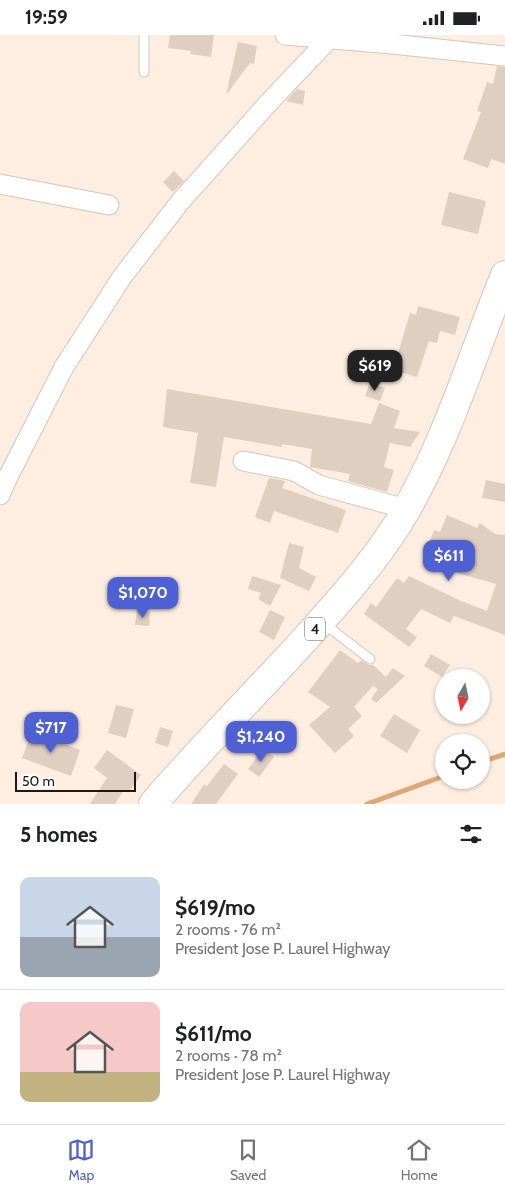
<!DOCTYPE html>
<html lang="en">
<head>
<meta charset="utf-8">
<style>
  :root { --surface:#fff; --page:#f2f2f2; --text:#202124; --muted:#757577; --line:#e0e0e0; --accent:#4f5fd4 }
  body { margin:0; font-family:Cabin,sans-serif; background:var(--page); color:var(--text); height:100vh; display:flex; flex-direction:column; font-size:19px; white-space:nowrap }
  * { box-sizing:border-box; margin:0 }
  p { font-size:16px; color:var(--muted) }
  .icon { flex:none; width:28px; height:28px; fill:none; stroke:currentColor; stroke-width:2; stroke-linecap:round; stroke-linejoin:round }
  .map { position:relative; height:769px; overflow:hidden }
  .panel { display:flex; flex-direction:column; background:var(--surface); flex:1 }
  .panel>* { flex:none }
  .needle { width:32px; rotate:189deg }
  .controls { position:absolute; left:435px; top:634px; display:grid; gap:10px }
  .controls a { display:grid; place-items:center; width:55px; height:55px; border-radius:50%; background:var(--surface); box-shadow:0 1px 4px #0004; font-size:25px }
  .scale { position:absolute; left:15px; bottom:12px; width:121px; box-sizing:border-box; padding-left:5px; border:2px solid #1d1713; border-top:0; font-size:14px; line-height:18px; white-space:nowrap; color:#1d1713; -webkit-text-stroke:4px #fff; paint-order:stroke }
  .price { position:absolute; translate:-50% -42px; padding:0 11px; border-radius:10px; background:var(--accent); color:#fff; font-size:16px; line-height:32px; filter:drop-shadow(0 1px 2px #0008) }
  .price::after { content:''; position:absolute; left:50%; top:30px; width:15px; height:11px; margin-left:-8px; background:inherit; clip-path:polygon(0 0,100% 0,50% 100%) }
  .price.active { background:#222; color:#fff }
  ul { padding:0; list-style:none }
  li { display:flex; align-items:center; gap:15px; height:125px; padding:0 20px }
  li+li { border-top:1px solid var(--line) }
  li span { display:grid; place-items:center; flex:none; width:140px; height:100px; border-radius:10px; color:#555 }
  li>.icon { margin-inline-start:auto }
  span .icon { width:60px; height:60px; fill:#fffc; stroke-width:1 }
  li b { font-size:21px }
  h2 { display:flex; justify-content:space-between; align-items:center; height:60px; padding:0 20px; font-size:21px }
  .status { display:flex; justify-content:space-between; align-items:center; height:35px; padding:0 25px; background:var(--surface); direction:ltr }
  .status svg { height:14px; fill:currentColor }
  .menu { display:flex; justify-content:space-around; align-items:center; height:70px; border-top:1px solid var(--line); background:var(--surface); font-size:14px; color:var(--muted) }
  .menu a { display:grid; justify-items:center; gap:2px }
  .menu .active { color:var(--accent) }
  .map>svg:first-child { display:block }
</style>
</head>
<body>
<div class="status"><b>19:59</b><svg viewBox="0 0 49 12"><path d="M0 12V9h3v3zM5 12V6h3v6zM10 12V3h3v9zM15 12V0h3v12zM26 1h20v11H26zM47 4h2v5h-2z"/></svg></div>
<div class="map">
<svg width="505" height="769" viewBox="0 0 505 769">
  <rect width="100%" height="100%" fill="#feeee1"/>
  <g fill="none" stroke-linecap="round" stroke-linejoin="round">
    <!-- stream -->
    <path stroke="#dea776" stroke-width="5" d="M481,727L505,719
      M367,769L444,741"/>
  </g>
  <!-- building -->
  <path fill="#decfc1" d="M170,0H214L211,22L190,19L191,16L168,13Z
    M238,7L257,11L254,29L250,28L226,60Z
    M497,31L505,32V129L491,124L488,133L463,124L481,77L477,76L487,47L493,49Z
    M297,54L305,56L303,70L286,66Z
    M174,136L184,146L173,157L163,147Z
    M449,157L486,166L478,199L441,190Z
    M418,271L460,282L455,300L440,296L437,308L429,306L417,342L393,335L410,278L416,280Z
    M370,348L385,353L380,366L365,361Z
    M167,354L371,389L379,368L400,376L394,393L420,397L410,412L390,408L384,432L394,435L387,457L348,446L350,439L310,432L312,414L282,409V412L224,402L216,452L190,448L198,398L163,392Z
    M269,443L285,446L282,453L346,475L338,498L274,476L270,488L255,482Z
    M486,445L505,449V467L482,463Z
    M447,480L477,493L480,488L495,499L505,500V600L454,581L450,588L421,574L406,594L417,602L409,612L364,579L371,568L376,572L397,543L404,548L409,541L461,566L487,576L496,549L422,528L434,495L440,497Z
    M289,508L304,512L299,533L316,542L309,556L280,543Z
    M252,541L281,550L270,571L258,564L261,558L248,554Z
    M270,575L285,582L274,605L259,597Z
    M137,576L150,577L149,591L135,590Z
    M340,615L358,628L361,625L369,630H373L386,642L393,633L405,641L376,668L371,664L378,654L373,651L354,672L362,681L348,694L354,701L335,718L309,690L330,672L308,657Z
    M431,619L450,630L442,642L424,631Z
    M116,670L134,674L126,703L108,698Z
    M394,679L420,695L407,718L380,701Z
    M160,692L173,696L168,712L155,708Z
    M32,697L80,715L71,741L22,723Z
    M263,714L274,722L259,742L248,734Z
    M107,715L141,740L128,758L124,755L115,769H90L107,743L94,733Z
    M224,729L238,739L216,769H191L204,749L207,751Z"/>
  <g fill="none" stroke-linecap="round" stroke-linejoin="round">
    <defs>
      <path id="lane" d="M144,37V0
        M323,588L370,624"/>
      <path id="street" d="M285,0L392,9L505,21
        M0,149L109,170
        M243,426L294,436L319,450L406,474
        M0,460L8,442L64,332L122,242L180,167L272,64L333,0"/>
      <path id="highway" d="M153,769C199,715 249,665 297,613C333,573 370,533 399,487C446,410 471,323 505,240"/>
    </defs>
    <!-- lane casing -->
    <use href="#lane" stroke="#d6c6b9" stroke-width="11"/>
    <!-- street casing -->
    <use href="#street" stroke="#d6c6b9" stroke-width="21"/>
    <!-- highway casing -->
    <use href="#highway" stroke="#d6c6b9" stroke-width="30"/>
    <!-- lane -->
    <use href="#lane" stroke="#fff" stroke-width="9"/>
    <!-- street -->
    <use href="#street" stroke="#fff" stroke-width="19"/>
    <!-- highway -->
    <use href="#highway" stroke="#fff" stroke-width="28"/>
  </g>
  <g text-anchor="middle" stroke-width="4" stroke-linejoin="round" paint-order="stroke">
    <!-- shield labels -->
    <rect fill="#fff" stroke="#615d5a" stroke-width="1" x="305" y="582.5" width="20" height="23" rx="4"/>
    <g font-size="14" font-weight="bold" fill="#1d1713">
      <text x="315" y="599">4</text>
    </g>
  </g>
</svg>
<div class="controls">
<a><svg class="needle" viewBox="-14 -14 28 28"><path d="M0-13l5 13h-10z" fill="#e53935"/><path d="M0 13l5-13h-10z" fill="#757577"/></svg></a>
<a><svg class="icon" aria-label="locate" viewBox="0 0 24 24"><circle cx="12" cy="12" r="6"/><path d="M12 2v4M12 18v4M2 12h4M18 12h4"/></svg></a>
</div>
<div class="scale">50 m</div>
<b class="price active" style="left:375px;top:357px">$619</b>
<b class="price" style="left:449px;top:547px">$611</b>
<b class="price" style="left:143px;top:584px">$1,070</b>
<b class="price" style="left:51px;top:719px">$717</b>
<b class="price" style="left:261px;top:728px">$1,240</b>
</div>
<section class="panel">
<h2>5 homes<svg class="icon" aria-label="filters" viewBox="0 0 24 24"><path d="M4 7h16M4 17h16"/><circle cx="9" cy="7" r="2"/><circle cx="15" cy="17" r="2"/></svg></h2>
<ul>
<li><span style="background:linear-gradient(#c9d6e8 60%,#9aa5b1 0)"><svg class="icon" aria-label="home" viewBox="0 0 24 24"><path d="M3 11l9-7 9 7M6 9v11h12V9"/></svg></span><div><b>$619/mo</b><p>2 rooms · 76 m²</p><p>President Jose P. Laurel Highway</p></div></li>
<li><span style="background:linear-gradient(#f6c9c9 70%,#c2b280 0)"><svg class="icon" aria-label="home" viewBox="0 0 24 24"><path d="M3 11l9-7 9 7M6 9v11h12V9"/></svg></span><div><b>$611/mo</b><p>2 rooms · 78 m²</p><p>President Jose P. Laurel Highway</p></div></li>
</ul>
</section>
<nav class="menu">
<a class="active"><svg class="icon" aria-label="map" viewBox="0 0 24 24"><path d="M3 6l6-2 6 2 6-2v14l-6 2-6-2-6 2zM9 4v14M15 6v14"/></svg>Map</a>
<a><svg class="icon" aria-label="saved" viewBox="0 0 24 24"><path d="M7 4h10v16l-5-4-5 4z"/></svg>Saved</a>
<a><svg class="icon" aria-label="home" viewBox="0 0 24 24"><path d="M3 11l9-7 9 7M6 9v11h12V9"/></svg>Home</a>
</nav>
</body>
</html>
